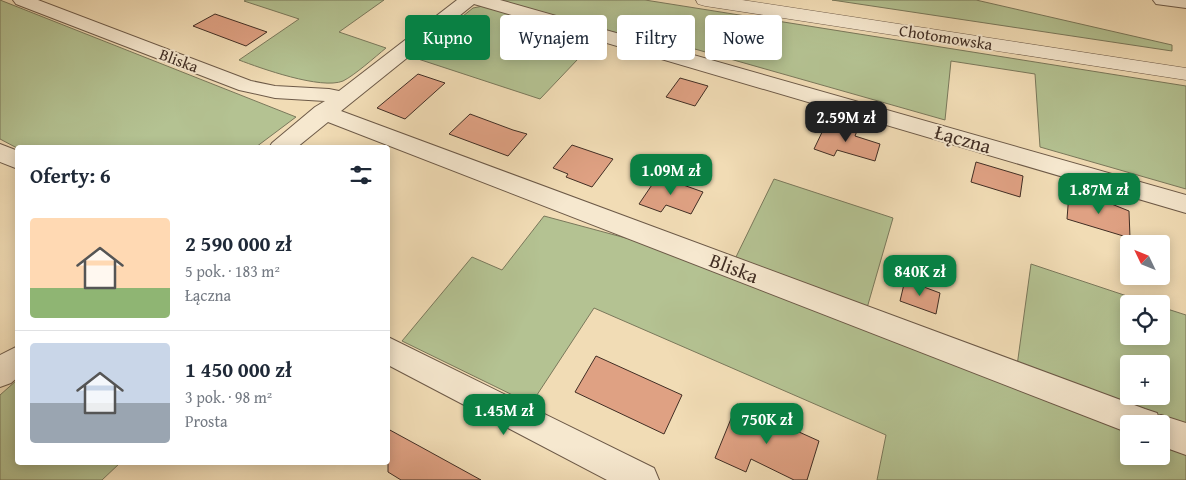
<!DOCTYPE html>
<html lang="pl">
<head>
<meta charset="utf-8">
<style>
  :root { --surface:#fff; --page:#f2f2f3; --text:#1f2937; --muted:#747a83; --line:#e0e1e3; --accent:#0b8043 }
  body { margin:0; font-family:"Gentium Book Plus",serif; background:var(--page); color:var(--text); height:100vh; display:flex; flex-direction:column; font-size:19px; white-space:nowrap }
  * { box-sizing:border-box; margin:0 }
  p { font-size:16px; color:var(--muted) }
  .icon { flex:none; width:28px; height:28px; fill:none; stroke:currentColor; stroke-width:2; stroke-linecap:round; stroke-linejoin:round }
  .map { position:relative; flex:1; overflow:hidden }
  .panel { position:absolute; left:15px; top:145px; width:375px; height:320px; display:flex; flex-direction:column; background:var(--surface); border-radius:5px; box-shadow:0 2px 12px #0003 }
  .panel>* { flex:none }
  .top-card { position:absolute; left:405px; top:15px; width:475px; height:45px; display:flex; gap:10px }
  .needle { width:32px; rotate:313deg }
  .controls { position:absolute; left:1120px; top:235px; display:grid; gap:10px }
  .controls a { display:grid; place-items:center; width:50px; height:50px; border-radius:5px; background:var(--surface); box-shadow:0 2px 12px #0003; font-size:25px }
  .price { position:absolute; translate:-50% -42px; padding:0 11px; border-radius:10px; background:var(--accent); color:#fff; font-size:16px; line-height:32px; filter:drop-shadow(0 1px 2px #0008) }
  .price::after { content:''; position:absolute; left:50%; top:30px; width:15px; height:11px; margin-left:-8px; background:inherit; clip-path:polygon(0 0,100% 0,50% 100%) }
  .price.current { background:#222; color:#fff }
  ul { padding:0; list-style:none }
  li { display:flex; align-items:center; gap:15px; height:125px; padding:0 15px }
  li+li { border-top:1px solid var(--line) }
  li span { display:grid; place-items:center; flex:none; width:140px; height:100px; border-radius:5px; color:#555 }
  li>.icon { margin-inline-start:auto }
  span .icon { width:60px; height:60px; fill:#fffc; stroke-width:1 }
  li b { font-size:21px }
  h2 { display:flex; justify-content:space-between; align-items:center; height:60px; padding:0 15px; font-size:21px }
  .chip { padding:0 18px; border-radius:5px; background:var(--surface); box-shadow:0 2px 12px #0003; font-size:18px; line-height:45px }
  .chip.current { background:var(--accent); color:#fff }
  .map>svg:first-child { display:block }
</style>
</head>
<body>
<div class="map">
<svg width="1186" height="480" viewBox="0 0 1186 480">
  <rect width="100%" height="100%" fill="#f1dcb5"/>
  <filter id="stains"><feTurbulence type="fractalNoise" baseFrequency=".004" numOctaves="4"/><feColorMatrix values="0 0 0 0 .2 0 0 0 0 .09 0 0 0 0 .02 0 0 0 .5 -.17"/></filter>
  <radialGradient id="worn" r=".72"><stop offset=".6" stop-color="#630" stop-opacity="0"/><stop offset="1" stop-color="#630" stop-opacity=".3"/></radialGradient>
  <!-- green -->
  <path fill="#b4c292" stroke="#7a785b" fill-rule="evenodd" d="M0,0L296,117L256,147L17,148L0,139Z
    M246,0H384L339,32L386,48C375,57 355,75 343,81C321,90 260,68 239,60L299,19L244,1Z
    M495,0H645L1186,86V189L1040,147L1035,74L951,61L945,120L642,34L639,39Z
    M832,0H976L1172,45V51Z
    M483,6L597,39L540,99L412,57L473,8Z
    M774,179L893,218L867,308L735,259Z
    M544,216L637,241L1129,425V456H1161V437L1186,447V480H877L886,435L594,308L531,404L402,341L472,257L502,270Z
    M1031,264L1151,304H1129V336H1161V307L1186,315V428L1017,366ZM1129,364H1161V396H1129Z
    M17,380L18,462L120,463L102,480H0V395Z"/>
  <!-- building -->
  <path fill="#dfa183" stroke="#412e24" d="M215,14L267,32L246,46L193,26Z
    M418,74L445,83L405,119L377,108Z
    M680,78L708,86L695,106L666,97Z
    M470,114L513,130L527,134L508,156L449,134Z
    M835,125L857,131L855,136L880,144L875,161L837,150L834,156L814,149L825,126L834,129Z
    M572,145L613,159L592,187L566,177L568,174L553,168Z
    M976,162L1023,176L1020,197L971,182Z
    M658,176L703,192L691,214L666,205L661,212L639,204Z
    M1069,193L1099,199L1129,211L1130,238L1067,219Z
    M905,280L940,293L936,314L900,301Z
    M596,356L682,395L664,434L575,392Z
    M737,404L819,441L807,480H794L751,459L746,472L715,458Z
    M388,429L421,447L481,480H401L388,472Z"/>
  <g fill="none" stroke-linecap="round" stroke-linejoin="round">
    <defs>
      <path id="minor" d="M13,0H38L251,81L275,86L329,89L339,91L457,0H500L1186,195V213L474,4L341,111L1145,409L1157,413L1158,416L1161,415L1186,423V455L1161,446V424H1129V433L328,122L296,148H269L272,143L315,107L325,101L275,98L239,90L16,4Z
        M1153,0H1186V8L1156,4Z
        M0,144L18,151V169L0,162Z
        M388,337L654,468L659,480H607L388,365Z
        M18,346V377L11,383L0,387V355Z"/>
      <path id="tertiary" d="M696,0H742L1186,68V80L705,6L698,4Z"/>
    </defs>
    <!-- minor casing -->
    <use href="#minor" stroke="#6d5a48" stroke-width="2"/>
    <!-- tertiary casing -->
    <use href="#tertiary" stroke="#6d5a48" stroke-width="1"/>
    <!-- minor -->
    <use href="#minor" fill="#f6e8cf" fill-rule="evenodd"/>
    <!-- tertiary -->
    <use href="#tertiary" fill="#f6e8cf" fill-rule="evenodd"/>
  </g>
  <g text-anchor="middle" stroke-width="4" stroke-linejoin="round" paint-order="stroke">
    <!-- far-street labels -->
    <g font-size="16" fill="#412e24" stroke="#f6e8cf">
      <text transform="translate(946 37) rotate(9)" y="6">Chotomowska</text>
      <text transform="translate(179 60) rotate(21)" y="6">Bliska</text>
    </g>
    <!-- street labels -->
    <g font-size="20" fill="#412e24" stroke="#f6e8cf">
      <text transform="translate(963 139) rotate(16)" y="7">Łączna</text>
      <text transform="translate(734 268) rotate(21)" y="7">Bliska</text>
    </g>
  </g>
  <rect width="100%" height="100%" filter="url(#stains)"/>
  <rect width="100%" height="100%" fill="url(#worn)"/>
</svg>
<div class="controls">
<a><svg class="needle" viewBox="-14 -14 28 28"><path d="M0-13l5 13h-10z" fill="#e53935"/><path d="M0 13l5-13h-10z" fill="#747a83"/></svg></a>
<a><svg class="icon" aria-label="locate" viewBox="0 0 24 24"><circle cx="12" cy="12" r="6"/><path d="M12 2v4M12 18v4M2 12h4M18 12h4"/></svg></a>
<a>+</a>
<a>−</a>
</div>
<b class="price current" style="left:846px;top:143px">2.59M zł</b>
<b class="price" style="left:671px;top:196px">1.09M zł</b>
<b class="price" style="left:1099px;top:215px">1.87M zł</b>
<b class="price" style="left:920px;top:297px">840K zł</b>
<b class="price" style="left:504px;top:436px">1.45M zł</b>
<b class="price" style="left:767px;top:445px">750K zł</b>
<div class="top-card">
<a class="chip current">Kupno</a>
<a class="chip">Wynajem</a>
<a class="chip">Filtry</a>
<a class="chip">Nowe</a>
</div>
<section class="panel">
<h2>Oferty: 6<svg class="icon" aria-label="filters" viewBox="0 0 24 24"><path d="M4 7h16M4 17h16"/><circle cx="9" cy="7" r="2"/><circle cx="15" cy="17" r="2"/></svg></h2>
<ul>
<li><span style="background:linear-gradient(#ffd9b3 70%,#8fb573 0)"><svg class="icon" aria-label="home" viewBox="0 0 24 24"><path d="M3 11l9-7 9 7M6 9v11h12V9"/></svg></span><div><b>2 590 000 zł</b><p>5 pok. · 183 m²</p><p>Łączna</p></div></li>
<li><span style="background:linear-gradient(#c9d6e8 60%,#9aa5b1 0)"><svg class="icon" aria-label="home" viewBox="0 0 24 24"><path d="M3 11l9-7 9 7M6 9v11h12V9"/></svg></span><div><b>1 450 000 zł</b><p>3 pok. · 98 m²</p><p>Prosta</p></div></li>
</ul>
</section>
</div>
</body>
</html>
